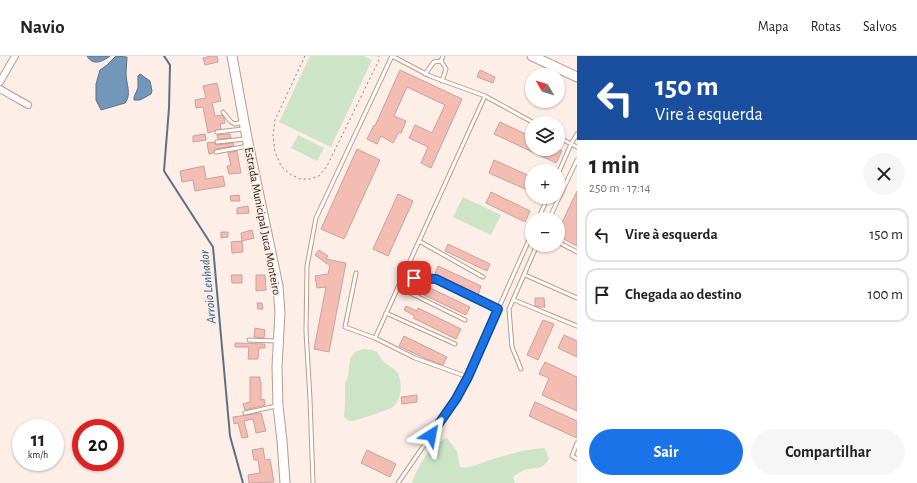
<!DOCTYPE html>
<html lang="pt">
<head>
<meta charset="utf-8">
<style>
	:root { --surface:#fff; --page:#f6f6f6; --text:#222; --muted:#767676; --line:#e0e0e0; --accent:#1a73e8 }
	body { margin:0; font-family:"Alegreya Sans",sans-serif; background:var(--page); color:var(--text); height:100vh; display:flex; flex-direction:column; font-size:15px; white-space:nowrap }
	* { box-sizing:border-box; margin:0 }
	p { font-size:13px; color:var(--muted) }
	.icon { flex:none; width:22px; height:22px; fill:none; stroke:currentColor; stroke-width:2; stroke-linecap:round; stroke-linejoin:round }
	.map { position:relative; flex:1; overflow:hidden }
	.drawer { display:flex; flex-direction:column; background:var(--surface); width:340px }
	.drawer>* { flex:none }
	.banner { background:#1a4fa0; color:#fff; overflow:hidden }
	.needle { width:26px; rotate:308deg }
	.tools { position:absolute; left:525px; top:12px; display:grid; gap:8px }
	.tools a { display:grid; place-items:center; width:40px; height:40px; border-radius:50%; background:var(--surface); box-shadow:0 1px 3px #0004; font-size:20px }
	.speed { position:absolute; left:12px; top:363px; display:flex; gap:8px; font-size:20px; font-weight:700; text-align:center }
	.speed>* { display:grid; place-content:center; width:52px; height:52px; border-radius:50%; background:var(--surface); box-shadow:0 1px 3px #0004; line-height:1 }
	.speed small { font-size:10px; font-weight:400 }
	.speed .limit { border:6px solid #d22; background:#fff; color:#111 }
	.pin { position:absolute; display:grid; place-items:center; width:34px; height:34px; color:#fff; margin:-17px; border-radius:8px; box-shadow:0 2px 6px #0006 }
	.me { position:absolute; width:44px; margin:-22px; rotate:34deg; stroke-linejoin:round; filter:drop-shadow(0 0 3px #0008) }
	.turn { display:flex; align-items:center; gap:14px; height:84px; padding:0 12px; font-size:18px }
	.turn .icon { width:52px; height:52px; stroke-width:2.5 }
	.turn b { display:block; font-size:28px; line-height:34px }
	.round { display:grid; place-items:center; flex:none; width:42px; height:42px; border-radius:21px; background:var(--page) }
	.overview { display:flex; align-items:center; justify-content:space-between; height:68px; padding:0 12px }
	h1 { font-size:24px; font-weight:600; line-height:30px }
	.primary-button { display:flex; gap:8px; margin-top:auto; padding:8px 12px }
	.primary-button a { flex:1; height:46px; border-radius:24px; background:var(--accent); color:#fff; font-size:16px; font-weight:600; line-height:46px; text-align:center }
	.primary-button a+a { background:var(--page); color:var(--text) }
	ul { padding:0; list-style:none }
	li { display:flex; align-items:center; gap:12px; height:54px; margin:0 8px 6px; padding:0 4px; border:2px solid var(--line); border-radius:12px }
	li div { flex:1 }
	li b { display:block; font-size:15px }
	li em { font-style:normal }
	header { display:flex; align-items:center; gap:24px; box-sizing:border-box; height:56px; padding:0 20px; background:var(--surface); border-bottom:1px solid var(--line) }
	header strong { font-size:19px }
	nav { display:flex; gap:22px; margin-inline-start:auto; font-size:14px }
	main { display:flex; flex:1; min-height:0 }
	.map>svg:first-child { display:block }
</style>
</head>
<body>
<header>
<strong>Navio</strong>
<nav><a>Mapa</a><a>Rotas</a><a>Salvos</a></nav>
</header>
<main>
<div class="map">
<svg width="577" height="427" viewBox="0 0 577 427">
	<rect width="100%" height="100%" fill="#fdeee8"/>
	<g fill="#cde4c6">
		<path d="M310 0H364L372 4 331 91 279 66Z"/>
		<path d="M298 79 324 92 317 105 291 92Z"/>
		<path d="M463 141 501 159 491 179 453 161Z"/>
		<path d="M363 293C382 295 374 295 385 307 388 310 394 312 397 316 403 325 402 344 393 351 391 353 355 365 352 365 348 365 346 363 344 361L345 348V327L348 320 350 303 355 296Z"/>
		<path d="M447 382 457 395 460 411C470 413 478 408 487 405 506 399 526 393 545 392L549 403C542 415 534 411 524 414 520 416 516 419 513 421L515 427H412C418 410 430 388 447 382Z"/>
	</g>
	<g fill="#7397b8" stroke="#5c7186">
		<path d="M87 0H110C102 6 93 10 87 0Z"/>
		<path d="M116 0 127 1C127 6 126 12 126 17 126 27 132 39 125 47L101 54 96 44V28L100 14 107 9Z"/>
		<path d="M140 18 150 25 152 35 151 38 140 44H134V41L138 32V20Z"/>
	</g>
	<g fill="none" stroke-linecap="round" stroke-linejoin="round">
		<path stroke="#5c7186" stroke-width="2" d="M164 0 170 9 169 52 164 115 213 191 230 380 243 427"/>
	</g>
	<g fill="#f3bdb4" stroke="#c7a29c">
		<path d="M211 0H217L218 6 205 9 203 2Z"/>
		<path d="M400 14 462 43 431 112 421 107 428 91 409 82 415 69 432 77 445 49 407 31 394 60 406 65 401 77 399 76 393 87 381 80 377 88 367 83 374 69 375 70Z"/>
		<path d="M480 14 495 21 493 27 477 21Z"/>
		<path d="M217 27 221 45 212 47 215 60 222 59 224 62 225 67 220 68 221 73 208 77 203 51 196 52 195 44 206 42 203 30Z"/>
		<path d="M500 66 532 81V93H557L562 95 556 107 494 78Z"/>
		<path d="M205 78 206 84 193 86V80Z"/>
		<path d="M230 78 231 82 218 83 217 79Z"/>
		<path d="M214 86 216 89 233 87 234 90 215 93 213 97 209 98 207 87Z"/>
		<path d="M357 93 380 104 344 183 321 173Z"/>
		<path d="M237 95 241 117 229 118 227 110 231 109 228 97Z"/>
		<path d="M494 104 532 121V136L489 117Z"/>
		<path d="M204 110 206 123 223 120 225 130 195 135 193 124 182 126 180 115Z"/>
		<path d="M577 135V190L558 180V175Z"/>
		<path d="M491 136 530 155 525 166 486 147Z"/>
		<path d="M398 138 413 145 388 200 373 193Z"/>
		<path d="M239 139 240 145H231L230 140Z"/>
		<path d="M248 150 249 157 237 158V152Z"/>
		<path d="M252 174 254 182 242 185 241 177Z"/>
		<path d="M221 176H228V181L221 182Z"/>
		<path d="M242 185 243 196 232 197 231 186Z"/>
		<path d="M448 188 490 208 487 215 445 195Z"/>
		<path d="M319 194 328 200 326 203 346 207 329 296 314 293 326 231 317 232 315 220 328 218 330 210 315 199Z"/>
		<path d="M438 210 481 230 478 239 435 218Z"/>
		<path d="M231 219H242V227H232Z"/>
		<path d="M256 219H265L266 234 256 235Z"/>
		<path d="M428 231 470 251 466 259 424 239Z"/>
		<path d="M535 242H544L545 251H540L535 250Z"/>
		<path d="M257 247H262L263 253H258Z"/>
		<path d="M406 250 417 255 418 252 461 273 456 283 413 262 415 260 404 254Z"/>
		<path d="M543 264 554 268 538 304 527 299Z"/>
		<path d="M255 272 265 274 264 282 254 281Z"/>
		<path d="M564 279 577 285V301L558 292Z"/>
		<path d="M404 280 447 301 443 309 424 302 399 290Z"/>
		<path d="M235 287 265 288V292H259L258 303H248L249 291H235Z"/>
		<path d="M545 306 577 321V355L542 339 549 322 539 318Z"/>
		<path d="M250 321H260V326H261V344L264 343 265 349 245 354 243 348 250 346Z"/>
		<path d="M417 339V346L402 348 401 341Z"/>
		<path d="M535 346 577 365V382L529 360Z"/>
		<path d="M261 357 266 375 256 377 253 363 244 365 248 381 242 382 238 367 234 368 233 361Z"/>
		<path d="M263 392 265 404 270 403 274 426 249 427 248 419 260 417 258 404H254L252 394Z"/>
		<path d="M367 394 396 408 390 421 361 407Z"/>
	</g>
	<g fill="none" stroke-linecap="round" stroke-linejoin="round">
		<defs>
			<g id="lane">
				<path d="M441 5 446 13 442 25"/>
				<path d="M425 18 434 6 441 5 443 0"/>
				<path d="M485 40 534 67"/>
				<path d="M223 56 231 66 235 68 243 66"/>
				<path d="M217 76 243 73"/>
				<path d="M577 78 571 88 577 91"/>
				<path d="M558 81 571 88 558 118"/>
				<path d="M217 86 245 83"/>
				<path d="M216 96 248 90"/>
				<path d="M538 163 548 141"/>
				<path d="M549 163 577 104"/>
				<path d="M419 185 483 221"/>
				<path d="M558 186 577 196"/>
				<path d="M356 217 345 271 375 282"/>
				<path d="M525 219 577 242"/>
				<path d="M402 221 436 223 498 253"/>
				<path d="M398 231 465 264"/>
				<path d="M514 244 577 270"/>
				<path d="M386 257 455 288"/>
				<path d="M249 284 277 285"/>
				<path d="M521 313 512 291 509 253 537 189"/>
				<path d="M245 357 276 350"/>
				<path d="M577 387 572 400 577 403"/>
				<path d="M313 427 310 343 306 275 307 210 316 162 392 0 430 20 485 40 375 282 415 302 468 321"/>
				<path d="M398 427 456 343 468 321 532 177"/>
			</g>
			<g id="street">
				<path d="M0 26 15 0"/>
				<path d="M0 33 28 49"/>
			</g>
			<g id="secondary">
				<path d="M232 0 247 82 278 230 280 257 277 310 278 350 282 385 285 427"/>
				<path d="M532 0 577 21"/>
			</g>
		</defs>
		<use href="#lane" stroke="#bc9b8b" stroke-width="5"/>
		<use href="#street" stroke="#bc9b8b" stroke-width="8"/>
		<use href="#secondary" stroke="#bc9b8b" stroke-width="11"/>
		<path stroke="#8b7d77" stroke-width="1" stroke-dasharray="2 3" stroke-linecap="butt" d="M305 0 275 64 273 80 275 96 281 110 290 118 300 123H310L319 120 327 110 379 4V0"/>
		<use href="#lane" stroke="#fff" stroke-width="3"/>
		<use href="#street" stroke="#fff" stroke-width="6"/>
		<use href="#secondary" stroke="#fff" stroke-width="9"/>
	</g>
	<g fill="none" stroke-linecap="round" stroke-linejoin="round">
		<defs>
			<path id="route" d="M414 222 436 223 498 253 468 321 456 343 431 379"/>
		</defs>
		<use href="#route" stroke="#114b97" stroke-width="10"/>
		<use href="#route" stroke="#1a73e8" stroke-width="7"/>
	</g>
	<g text-anchor="middle" stroke-width="3" stroke-linejoin="round" paint-order="stroke">
		<g font-size="12" fill="#251913" stroke="#fdeee8">
			<text transform="translate(263 165) rotate(79)" y="4">Estrada Municipal Juca Monteiro</text>
		</g>
		<g font-size="13" font-style="italic" fill="#205986" stroke="#fdeee8">
			<text transform="translate(207 231) rotate(-96)" y="5">Arroio Lenhador</text>
		</g>
	</g>
</svg>
<div class="tools">
<a><svg class="needle" viewBox="-14 -14 28 28"><path d="M0-13l5 13h-10z" fill="#e53935"/><path d="M0 13l5-13h-10z" fill="#767676"/></svg></a>
<a><svg class="icon" aria-label="layers" viewBox="0 0 24 24"><path d="M12 4l9 5-9 5-9-5zM3 14l9 5 9-5"/></svg></a>
<a>+</a>
<a>−</a>
</div>
<div class="speed"><div>11<small>km/h</small></div><div class="limit">20</div></div>
<div class="pin" style="left:414px;top:222px;background:#d93025"><svg class="icon" aria-label="arrive" viewBox="0 0 24 24"><path d="M6 21V4h12l-3 4 3 4H6"/></svg></div>
<svg class="me" style="left:431px;top:379px" viewBox="-20 -20 40 40"><path d="M0-17L14 15 0 8-14 15z" fill="#1a73e8" stroke="#fff" stroke-width="4"/></svg>
</div>
<section class="drawer">
<div class="banner">
<div class="turn"><svg class="icon" aria-label="left" viewBox="0 0 24 24"><path d="M17 20v-9H6M10 6l-5 5 5 5"/></svg><div><b>150 m</b>Vire à esquerda</div></div>
</div>
<div class="overview"><div><h1>1 min</h1><p>250 m · 17:14</p></div><a class="round"><svg class="icon" aria-label="close" viewBox="0 0 24 24"><path d="M6 6l12 12M18 6L6 18"/></svg></a></div>
<ul>
<li><svg class="icon" aria-label="left" viewBox="0 0 24 24"><path d="M17 20v-9H6M10 6l-5 5 5 5"/></svg><div><b>Vire à esquerda</b></div><em>150 m</em></li>
<li><svg class="icon" aria-label="arrive" viewBox="0 0 24 24"><path d="M6 21V4h12l-3 4 3 4H6"/></svg><div><b>Chegada ao destino</b></div><em>100 m</em></li>
</ul>
<div class="primary-button"><a>Sair</a><a>Compartilhar</a></div>
</section>
</main>
</body>
</html>
